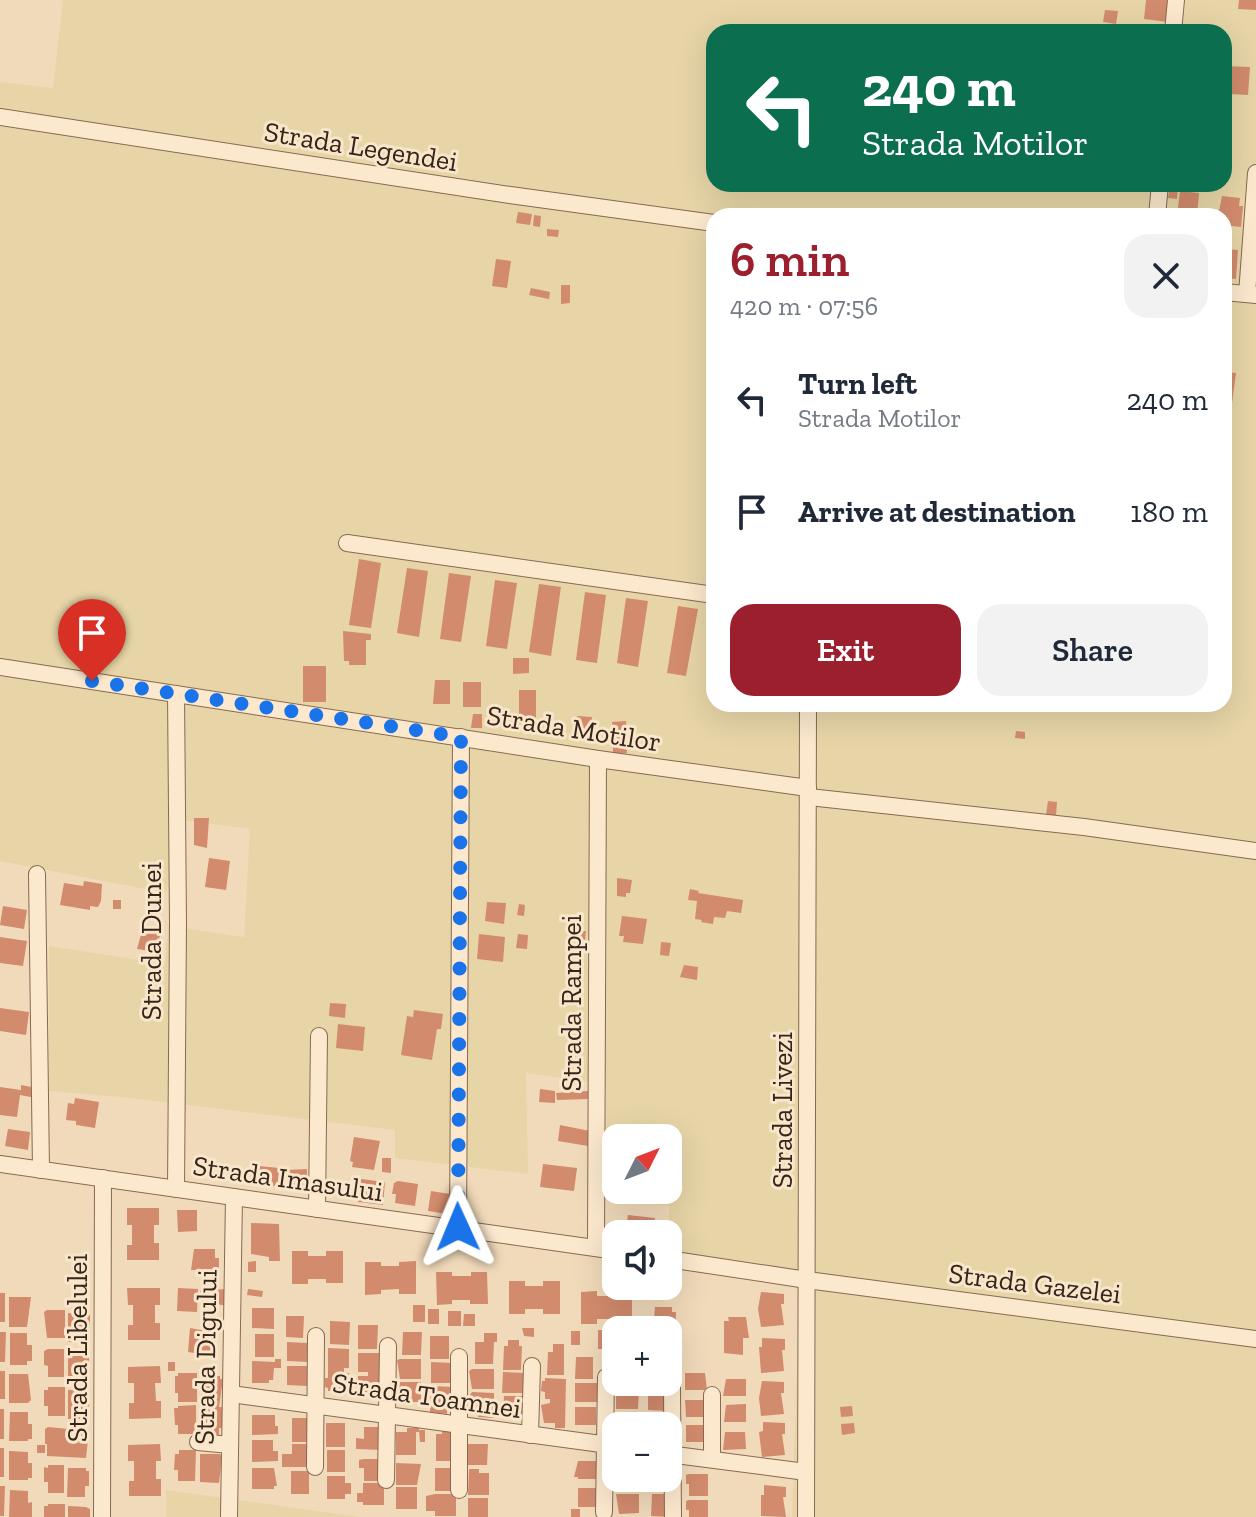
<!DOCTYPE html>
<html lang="en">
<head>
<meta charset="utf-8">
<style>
	:root { --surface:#fff; --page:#f2f2f3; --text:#1f2937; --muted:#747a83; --accent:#9c1f2e }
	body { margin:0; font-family:"Zilla Slab",serif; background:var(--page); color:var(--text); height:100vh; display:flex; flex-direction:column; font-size:30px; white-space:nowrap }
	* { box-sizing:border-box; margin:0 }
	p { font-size:26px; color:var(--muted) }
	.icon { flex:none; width:44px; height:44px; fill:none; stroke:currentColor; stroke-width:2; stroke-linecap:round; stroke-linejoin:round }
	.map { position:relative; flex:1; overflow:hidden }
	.details { position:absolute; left:706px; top:208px; width:526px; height:504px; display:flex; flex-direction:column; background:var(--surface); border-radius:24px; box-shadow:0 8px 32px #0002 }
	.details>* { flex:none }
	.guide { position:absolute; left:706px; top:24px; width:526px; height:168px; border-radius:24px; box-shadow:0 8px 32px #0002; background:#0b6e4f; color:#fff; overflow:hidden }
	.needle { width:52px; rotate:48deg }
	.controls { position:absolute; left:602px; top:1124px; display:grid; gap:16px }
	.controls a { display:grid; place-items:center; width:80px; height:80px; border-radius:16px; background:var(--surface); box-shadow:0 8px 32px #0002; font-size:40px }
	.pin { position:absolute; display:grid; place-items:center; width:68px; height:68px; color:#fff; margin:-82px -34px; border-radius:50% 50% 50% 0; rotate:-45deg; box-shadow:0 0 8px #0007 }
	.pin .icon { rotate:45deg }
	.me { position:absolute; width:88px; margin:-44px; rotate:359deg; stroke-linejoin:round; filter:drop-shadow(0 0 6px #0008) }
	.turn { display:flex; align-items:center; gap:28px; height:168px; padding:0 24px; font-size:36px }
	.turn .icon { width:104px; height:104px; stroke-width:2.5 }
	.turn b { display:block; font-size:56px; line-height:68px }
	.round { display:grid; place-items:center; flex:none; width:84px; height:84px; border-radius:24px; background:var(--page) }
	.head { display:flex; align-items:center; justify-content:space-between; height:136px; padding:0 24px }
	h1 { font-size:48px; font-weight:600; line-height:60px; color:var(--accent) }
	.primary-button { display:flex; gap:16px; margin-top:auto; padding:16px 24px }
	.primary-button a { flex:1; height:92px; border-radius:24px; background:var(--accent); color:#fff; font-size:32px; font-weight:600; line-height:92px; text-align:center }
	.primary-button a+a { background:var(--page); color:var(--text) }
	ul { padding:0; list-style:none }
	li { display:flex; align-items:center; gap:24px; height:112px; padding:0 24px }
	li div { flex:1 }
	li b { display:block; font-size:30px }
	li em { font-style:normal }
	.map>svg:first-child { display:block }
</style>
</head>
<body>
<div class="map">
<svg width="1256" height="1517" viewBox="0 0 1256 1517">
	<rect width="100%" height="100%" fill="#f1daba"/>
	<g fill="#e7d5a7" fill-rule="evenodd">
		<path d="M63 0H1256V1517H792L800 1273 669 1251V1206L607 1199 606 1084 526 1073 528 1174 395 1158V1130L122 1097 49 1091V946L165 964 168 926 244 937 250 829 181 820 166 893 0 861V82L53 88ZM714 32H1224V184H714ZM714 216H1224V704H714ZM616 1138H668V1190H616Z"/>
		<path d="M166 1490 359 1517H166Z"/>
	</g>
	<g fill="#d28b6d">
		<path d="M1146 0H1170L1168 22 1144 19Z"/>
		<path d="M1239 0H1256V10L1238 9Z"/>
		<path d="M1105 10 1118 11 1116 24 1103 22Z"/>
		<path d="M1225 66 1250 67 1248 95 1229 94 1230 83 1224 82Z"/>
		<path d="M832 184H843V191L832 190Z"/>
		<path d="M1170 185 1178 186 1177 199 1168 198Z"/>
		<path d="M1180 191 1199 193 1197 216H1177Z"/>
		<path d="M1222 196 1240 198 1239 206H1243L1241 227 1224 225V216H1218Z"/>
		<path d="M518 212 532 214 530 225 516 223Z"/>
		<path d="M534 215 541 216 540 227 533 226Z"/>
		<path d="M547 229 559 230 558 237 547 236Z"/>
		<path d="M1224 249 1238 250 1236 279 1224 278Z"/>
		<path d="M496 259 511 261 507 288 492 286Z"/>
		<path d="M561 285H570V303L561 304Z"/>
		<path d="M531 288 550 292 549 299 529 295Z"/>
		<path d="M1224 372 1236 373 1230 418 1224 417Z"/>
		<path d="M359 559 381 563 371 628 349 625Z"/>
		<path d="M407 568 428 571 419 637 397 633Z"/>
		<path d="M449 573 471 576 461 642 440 639Z"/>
		<path d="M495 580 517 583 507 649 486 646Z"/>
		<path d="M539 584 561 587 551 656 529 652Z"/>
		<path d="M585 592 606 595 597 663 576 660Z"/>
		<path d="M626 598 648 601 638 667 617 663Z"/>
		<path d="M678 606 698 609 686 676 667 673Z"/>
		<path d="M343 631 371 634V640H366V665H349V661H344Z"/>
		<path d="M513 658H529V673L513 674Z"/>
		<rect x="303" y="666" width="23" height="36"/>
		<path d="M435 680H450V704H433Z"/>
		<rect x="463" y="682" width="18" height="25"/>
		<rect x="519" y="690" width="17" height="34"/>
		<path d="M473 714H482V728H471Z"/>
		<path d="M577 716 592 717V740H576Z"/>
		<path d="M626 721 627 753 613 754 612 722Z"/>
		<path d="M1016 731 1025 732V739L1015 738Z"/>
		<path d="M1048 801 1057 802 1056 816 1046 815Z"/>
		<path d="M194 818H209L207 848 194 845Z"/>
		<path d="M209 858 230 861 226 890 205 887Z"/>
		<path d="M617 878 632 880 630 893H626V897L617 896Z"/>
		<path d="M84 881 102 884 101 901 98 907 90 906V910L60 905 64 883 83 886Z"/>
		<path d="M690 889 699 891 698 893 743 900 741 913 727 911 725 918 714 917 713 924 701 922 702 920 695 919 697 901 688 900Z"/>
		<rect x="113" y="900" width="8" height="9"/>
		<path d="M487 902 506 903 504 924 485 921Z"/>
		<path d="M519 904 525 905 524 916 517 915Z"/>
		<path d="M3 906 27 910 24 929 0 925Z"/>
		<path d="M622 916 647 919 643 944 623 942 624 936H619Z"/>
		<path d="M574 926 583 928 582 931H586L585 940 572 938Z"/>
		<path d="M142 931 160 933 158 952 137 949Z"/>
		<path d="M479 934 505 937 503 962 477 959Z"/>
		<path d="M518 934 528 935 527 949 516 948Z"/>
		<path d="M0 937 27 941 23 966 0 963Z"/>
		<path d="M661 942 671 943 669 956 660 955Z"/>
		<path d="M684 965 698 967 697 980 680 977Z"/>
		<path d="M330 1003 346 1004 345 1018 329 1016Z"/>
		<path d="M0 1008 29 1012 26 1035 0 1031Z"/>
		<path d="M414 1010 443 1014 441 1029H437L432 1060 401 1055 407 1016 413 1017Z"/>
		<path d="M338 1024 365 1027 363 1051 336 1048Z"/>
		<path d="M21 1085 37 1088 36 1098 20 1095 17 1117 0 1115V1087L21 1090Z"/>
		<path d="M540 1089 555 1091V1103L539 1102Z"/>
		<path d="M588 1091 589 1099 557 1100 556 1093Z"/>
		<path d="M75 1098 99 1102 95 1128 76 1125V1121L66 1120 68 1103 74 1104Z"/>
		<path d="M560 1125 590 1131 588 1146 558 1141Z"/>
		<path d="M8 1129 30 1132 28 1150 5 1146Z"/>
		<path d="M354 1137 380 1141 374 1170 352 1167 353 1162 350 1161Z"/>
		<path d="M382 1158H391V1173L382 1172Z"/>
		<path d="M543 1164 577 1168 574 1191 540 1187Z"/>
		<path d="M259 1166 279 1168 278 1186 257 1184Z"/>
		<path d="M307 1169V1189L288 1190 287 1170Z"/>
		<path d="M361 1179 385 1182 383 1205 358 1202Z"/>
		<path d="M398 1181 418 1184 415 1206 395 1203 396 1194H392L394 1183Z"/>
		<path d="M621 1190H649L648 1198 620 1194Z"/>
		<path d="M431 1191 450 1194 447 1214 428 1211Z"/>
		<path d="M127 1208H159V1225H154V1243H159V1260H127V1245H132V1225H127Z"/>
		<path d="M177 1210H197V1231L178 1232Z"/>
		<path d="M628 1215 655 1218 653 1234H625Z"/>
		<path d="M251 1223 279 1224 280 1261H269V1257L251 1254Z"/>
		<path d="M194 1249H215V1258H219V1276H196V1270H191Z"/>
		<path d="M292 1251H308V1256H326V1251H343V1283H326V1279H308V1284H292Z"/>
		<path d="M256 1261V1272H248V1262Z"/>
		<path d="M416 1261V1294H399V1289L381 1290V1294L365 1295V1262H381V1266H399V1262Z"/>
		<path d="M436 1272H452V1276H471V1272H487L488 1304H470V1300H452V1304L437 1305Z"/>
		<path d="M509 1281H525V1286H543V1281H560V1314H543V1309H525V1314H509Z"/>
		<path d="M127 1288H160V1305H155V1323H160V1340H128V1325H133V1305H128Z"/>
		<path d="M178 1288 198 1289 197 1312 177 1311Z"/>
		<path d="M225 1289 226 1306 200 1300V1291Z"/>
		<path d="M248 1289 263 1291 262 1297 247 1295Z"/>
		<path d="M597 1291V1296H615V1292L632 1291V1324H615V1319H597V1324H581V1292Z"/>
		<path d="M761 1292 784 1294V1304H781L784 1325 761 1327 758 1309Z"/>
		<rect x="0" y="1293" width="5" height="29"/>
		<path d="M9 1297H31L27 1327H9Z"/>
		<rect x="413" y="1305" width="12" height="17"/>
		<path d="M655 1307H672V1312H676L675 1345H668V1330H653Z"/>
		<path d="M252 1308H274V1329L252 1328Z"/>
		<rect x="428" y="1309" width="11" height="15"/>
		<path d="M47 1310H65V1338H47L44 1312Z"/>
		<rect x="448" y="1311" width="13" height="15"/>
		<path d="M68 1313 90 1315V1331H86V1342H68Z"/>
		<path d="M464 1314H475V1326H463Z"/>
		<path d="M286 1316H304L303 1338 286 1337Z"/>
		<path d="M728 1317H746L749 1338H743V1355L724 1353V1321H729Z"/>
		<path d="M330 1321 350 1322 349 1345 330 1344Z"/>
		<path d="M358 1325H378L377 1349H358Z"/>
		<path d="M190 1328 217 1333 213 1356 188 1352Z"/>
		<path d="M522 1328H534V1337L524 1336Z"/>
		<rect x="598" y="1330" width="9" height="19"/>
		<rect x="571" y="1331" width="9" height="14"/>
		<path d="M0 1332H6L5 1362H0Z"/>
		<path d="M403 1332H422L421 1355H402Z"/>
		<path d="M10 1333H27V1345H32V1361H27V1365H10Z"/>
		<path d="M484 1333H497V1342H494L493 1364H475V1342H484Z"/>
		<rect x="255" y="1334" width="19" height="23"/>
		<rect x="430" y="1336" width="19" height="23"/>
		<path d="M762 1338 785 1339V1350H782L784 1371 761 1373 759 1347H762Z"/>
		<path d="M508 1340H519V1346H522L521 1370H503L504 1346H508Z"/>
		<path d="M287 1342 308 1343V1362L287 1361Z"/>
		<path d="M553 1344H564V1375H547L548 1352H553Z"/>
		<path d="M328 1348 349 1349V1368H344V1373H349V1392L328 1391V1388L325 1387V1378H328Z"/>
		<path d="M48 1349H64V1377H48V1366L44 1365V1351Z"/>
		<path d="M68 1352 89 1354V1371H86V1380H68Z"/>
		<path d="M358 1353H380L381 1395H358V1376H368V1372H358Z"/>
		<path d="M576 1357H593V1379H575Z"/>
		<path d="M275 1359H281V1368H274L273 1380H269V1383H252V1361L275 1362Z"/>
		<path d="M400 1359H421V1379H400L397 1360Z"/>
		<rect x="168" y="1362" width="7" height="9"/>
		<path d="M431 1362 453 1363V1383H431Z"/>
		<path d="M160 1366 161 1383H155L156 1401H161V1418L129 1419V1403H134V1383H128V1367Z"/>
		<path d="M287 1366H308V1386L287 1385Z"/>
		<path d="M472 1369H494V1389H472L469 1371Z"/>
		<rect x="0" y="1371" width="5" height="28"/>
		<path d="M503 1372 525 1373V1393H502Z"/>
		<path d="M178 1373H197V1402H178V1393H175V1376H178Z"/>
		<path d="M685 1373H705L707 1390H685Z"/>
		<path d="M9 1374H28L31 1400 28 1403H9Z"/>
		<path d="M202 1375 220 1376V1379H223L219 1407H223V1428H219V1438H200Z"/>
		<path d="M545 1378 566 1379 565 1428H555V1423H544L541 1405 550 1403V1399H545V1392L541 1391 542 1381H545Z"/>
		<path d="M726 1379H746V1396H723Z"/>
		<path d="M762 1381 784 1382V1393H781L784 1414 761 1416 759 1398Z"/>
		<path d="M400 1382H421V1402H399L397 1384Z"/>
		<rect x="619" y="1382" width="19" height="4"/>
		<path d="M648 1382H669L665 1388 648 1387Z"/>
		<path d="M575 1383H598L597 1402H575Z"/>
		<path d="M431 1386 453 1387 452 1406H447V1414L430 1412Z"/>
		<path d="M48 1387H65V1416H48V1406H44V1390H48Z"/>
		<path d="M616 1389 639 1390 638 1409H616Z"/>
		<path d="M68 1390H86L89 1393V1409H85V1419H68Z"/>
		<path d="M472 1392 494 1393V1418L478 1417 479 1412H472L470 1395Z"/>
		<path d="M648 1392H665L669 1411 648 1410Z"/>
		<path d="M504 1396H526V1416H503Z"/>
		<path d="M685 1400H705L708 1417H686Z"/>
		<path d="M746 1404V1422H724L726 1405Z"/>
		<path d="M196 1405V1434H178V1425H175L174 1408H178V1406Z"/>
		<path d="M852 1406 853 1416 841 1417 840 1407Z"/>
		<rect x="575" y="1407" width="21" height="18"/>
		<rect x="0" y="1409" width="4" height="30"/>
		<path d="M10 1412H28V1424H32V1439H28V1441H9Z"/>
		<rect x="616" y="1414" width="22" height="12"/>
		<path d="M252 1415H275V1426H278V1434L252 1435Z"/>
		<path d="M643 1416 668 1417V1426H643Z"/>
		<rect x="292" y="1418" width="19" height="24"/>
		<path d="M763 1422 785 1423V1434H782L785 1455 762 1457 759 1432 763 1431Z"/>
		<rect x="326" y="1423" width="19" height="24"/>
		<path d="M854 1423 855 1433 842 1435 841 1424Z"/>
		<path d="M686 1425H706L708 1442H686Z"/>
		<path d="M48 1427 89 1431 86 1458 47 1456V1444H45V1429Z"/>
		<path d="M364 1427H384V1450L356 1449V1438L364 1439Z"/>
		<path d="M407 1428H419V1432H416V1455H396V1432H407Z"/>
		<path d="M419 1430H425V1442H420Z"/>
		<path d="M442 1431H456V1461H436V1434H442Z"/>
		<path d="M725 1432H745L746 1449 723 1450Z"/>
		<path d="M252 1440H273V1451H278V1461L252 1462Z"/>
		<path d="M160 1444 161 1461H156V1479H161V1496H129V1481H134V1461H128V1445Z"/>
		<path d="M292 1444H311V1467H282V1454H292Z"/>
		<path d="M468 1444H488L487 1465H468Z"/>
		<rect x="37" y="1445" width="8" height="8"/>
		<rect x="0" y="1448" width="4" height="29"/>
		<path d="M179 1450H196L195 1481H178V1470H174L175 1454H179Z"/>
		<rect x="327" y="1450" width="18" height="22"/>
		<path d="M9 1451 28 1452V1463H32V1478H28V1480H9Z"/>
		<path d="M200 1454H220L222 1457 219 1483 200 1482Z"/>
		<path d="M364 1459H385V1481H364V1468H359V1460Z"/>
		<path d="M578 1461H599V1479H578V1477H574Z"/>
		<path d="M396 1463 421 1464 417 1485H396Z"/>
		<path d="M48 1465H64V1493H48V1482H44V1467L48 1468Z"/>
		<path d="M68 1468H86V1471H89V1486H85V1497H67Z"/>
		<path d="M252 1468H274L277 1486H274V1489H252Z"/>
		<path d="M435 1468H456L455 1491H435Z"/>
		<path d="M469 1469H479V1473H489V1495H468Z"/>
		<rect x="291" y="1471" width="18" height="23"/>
		<path d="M689 1474H708V1496H689V1484H686V1475Z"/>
		<path d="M327 1476H345V1483H351V1494H345V1499H327Z"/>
		<path d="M619 1478H642V1481H651V1478H670V1491H643V1486L616 1487Z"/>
		<path d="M363 1483H384V1505H363V1502H357V1493H363Z"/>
		<path d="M764 1485 786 1487V1497H783L786 1517 761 1516V1495H764Z"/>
		<path d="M0 1486H5L4 1516H0Z"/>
		<rect x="396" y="1487" width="21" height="22"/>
		<rect x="578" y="1488" width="21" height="19"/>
		<path d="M10 1490 28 1491V1503L32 1502V1517H9Z"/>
		<path d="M435 1494H456V1516H435V1511H426V1496Z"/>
		<path d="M616 1494H639V1513L619 1514Z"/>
		<path d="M652 1494H670V1517L651 1516Z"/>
		<rect x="468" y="1498" width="20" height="19"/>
		<path d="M689 1500H708V1517H689V1510H686V1501Z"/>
		<path d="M48 1504H65V1517H44V1506H48Z"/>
		<path d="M68 1506 86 1507 90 1509V1517H68Z"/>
		<rect x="571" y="1509" width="9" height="8"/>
	</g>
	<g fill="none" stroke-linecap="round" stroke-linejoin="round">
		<defs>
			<g id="minor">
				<path d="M1173 32 1176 0"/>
				<path d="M0 117 510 195 714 223"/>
				<path d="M1157 216 1160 184"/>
				<path d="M1224 292 1256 295"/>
				<path d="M1247 294 1256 173"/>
				<path d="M347 543 714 595"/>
				<path d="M0 667 598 759 808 788"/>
				<path d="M809 797 1084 827 1256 851"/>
				<path d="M37 874 41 1170"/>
				<path d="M0 1164 616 1251"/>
				<path d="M176 1189 178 923 176 694"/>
				<path d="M317 1209 319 1036"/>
				<path d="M458 1227 461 737"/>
				<path d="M596 1248 598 759"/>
				<path d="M668 1259 807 1280 1256 1339"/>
				<path d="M459 1357V1490"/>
				<path d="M672 1387 673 1517"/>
				<path d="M231 1394 616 1446"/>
				<path d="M530 1435 532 1366"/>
				<path d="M198 1442 230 1445"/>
				<path d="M668 1454 806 1472"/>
				<path d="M712 1459V1395"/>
				<path d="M315 1467 316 1336"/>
				<path d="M386 1480 388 1346"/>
				<path d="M604 1512 606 1377"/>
				<path d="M102 1517 103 1178"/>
				<path d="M229 1517 234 1197"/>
				<path d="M806 1517 808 704"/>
			</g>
		</defs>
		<use href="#minor" stroke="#886953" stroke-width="18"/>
		<use href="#minor" stroke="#fbe8cd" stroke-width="16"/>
	</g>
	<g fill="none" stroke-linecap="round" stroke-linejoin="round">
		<path stroke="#1a73e8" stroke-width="14" stroke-dasharray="0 25.2" d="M92 681 461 737 458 1227"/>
	</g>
	<g text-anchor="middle" stroke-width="6" stroke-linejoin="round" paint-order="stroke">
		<g font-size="28" fill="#36241a" stroke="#f8e5ca">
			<text transform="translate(361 146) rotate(9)" y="10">Strada Legendei</text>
			<text transform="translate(574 728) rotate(9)" y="10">Strada Motilor</text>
			<text transform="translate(151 941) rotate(-90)" y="10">Strada Dunei</text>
			<text transform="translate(571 1003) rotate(-90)" y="10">Strada Rampei</text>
			<text transform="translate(782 1110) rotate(-90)" y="10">Strada Livezi</text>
			<text transform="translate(288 1178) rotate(8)" y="10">Strada Imasului</text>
			<text transform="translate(1035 1283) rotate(7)" y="10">Strada Gazelei</text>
			<text transform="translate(77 1348) rotate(-90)" y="10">Strada Libelulei</text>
			<text transform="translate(205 1357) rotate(-89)" y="10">Strada Digului</text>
			<text transform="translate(427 1395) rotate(8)" y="10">Strada Toamnei</text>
		</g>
	</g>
</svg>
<div class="controls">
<a><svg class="needle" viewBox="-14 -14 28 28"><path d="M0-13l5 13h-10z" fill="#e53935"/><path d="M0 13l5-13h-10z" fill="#747a83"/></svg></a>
<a><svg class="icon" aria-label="sound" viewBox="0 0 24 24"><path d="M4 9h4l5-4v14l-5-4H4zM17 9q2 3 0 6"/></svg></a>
<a>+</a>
<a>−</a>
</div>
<div class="pin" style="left:92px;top:681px;background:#d93025"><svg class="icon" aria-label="arrive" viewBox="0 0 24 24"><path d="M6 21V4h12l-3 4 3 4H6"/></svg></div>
<svg class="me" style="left:458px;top:1227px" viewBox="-20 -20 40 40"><path d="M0-17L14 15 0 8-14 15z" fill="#1a73e8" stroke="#fff" stroke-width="4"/></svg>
<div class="guide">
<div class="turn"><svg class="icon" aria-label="left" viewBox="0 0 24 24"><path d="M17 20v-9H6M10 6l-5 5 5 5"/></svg><div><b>240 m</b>Strada Motilor</div></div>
</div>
<section class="details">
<div class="head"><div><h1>6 min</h1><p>420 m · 07:56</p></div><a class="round"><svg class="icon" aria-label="close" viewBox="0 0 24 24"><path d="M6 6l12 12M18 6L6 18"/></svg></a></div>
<ul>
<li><svg class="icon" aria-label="left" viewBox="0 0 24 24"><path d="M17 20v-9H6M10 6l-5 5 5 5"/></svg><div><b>Turn left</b><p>Strada Motilor</p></div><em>240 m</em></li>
<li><svg class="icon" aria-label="arrive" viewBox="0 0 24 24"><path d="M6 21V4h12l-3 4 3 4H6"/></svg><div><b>Arrive at destination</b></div><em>180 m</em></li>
</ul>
<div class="primary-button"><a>Exit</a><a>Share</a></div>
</section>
</div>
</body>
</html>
